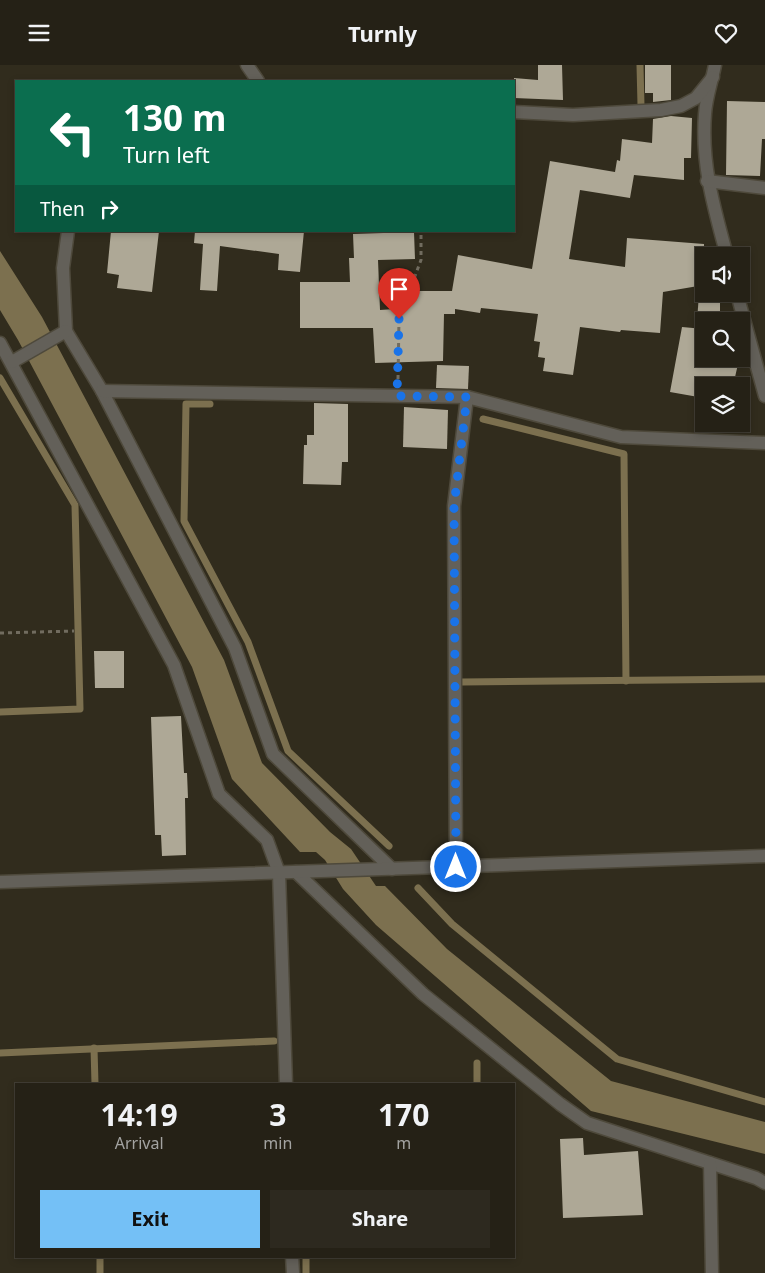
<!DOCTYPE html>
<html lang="en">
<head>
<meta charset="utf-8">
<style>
	:root { --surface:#252116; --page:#2d291f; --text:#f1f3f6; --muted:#a3a3a1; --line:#423e35; --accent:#74c0f6 }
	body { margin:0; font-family:"Noto Sans",sans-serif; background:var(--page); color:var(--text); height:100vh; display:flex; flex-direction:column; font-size:19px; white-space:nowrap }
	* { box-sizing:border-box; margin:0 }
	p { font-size:16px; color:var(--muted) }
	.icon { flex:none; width:28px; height:28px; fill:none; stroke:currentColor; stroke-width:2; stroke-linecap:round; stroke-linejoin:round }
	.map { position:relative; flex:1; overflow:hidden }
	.details { position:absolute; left:15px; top:1018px; width:500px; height:175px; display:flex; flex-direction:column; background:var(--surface); border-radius:0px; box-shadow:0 2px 8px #0003,0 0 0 1px var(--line) }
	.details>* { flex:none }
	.top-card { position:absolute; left:15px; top:15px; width:500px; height:152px; border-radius:0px; box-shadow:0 2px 8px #0003,0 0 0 1px var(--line); background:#0b6e4f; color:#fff; overflow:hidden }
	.buttons { position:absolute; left:695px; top:182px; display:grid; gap:10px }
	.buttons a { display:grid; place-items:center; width:55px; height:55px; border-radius:0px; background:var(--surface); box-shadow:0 2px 8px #0003,0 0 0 1px var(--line); font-size:25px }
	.pin { position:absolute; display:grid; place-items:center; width:42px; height:42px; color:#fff; margin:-51px -21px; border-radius:50% 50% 50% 0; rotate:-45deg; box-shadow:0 0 5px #0007 }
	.pin .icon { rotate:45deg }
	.me { position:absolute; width:55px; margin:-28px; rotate:0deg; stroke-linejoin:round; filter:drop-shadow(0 0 4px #0008) }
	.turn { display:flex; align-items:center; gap:18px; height:105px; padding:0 25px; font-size:22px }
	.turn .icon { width:65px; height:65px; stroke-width:2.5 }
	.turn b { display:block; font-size:35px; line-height:42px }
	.then { display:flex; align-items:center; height:48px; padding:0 25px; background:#0003; gap:10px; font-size:19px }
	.eta { display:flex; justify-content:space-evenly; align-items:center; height:85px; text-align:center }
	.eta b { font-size:30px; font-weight:700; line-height:35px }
	.button { display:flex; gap:10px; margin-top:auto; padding:10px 25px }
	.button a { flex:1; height:58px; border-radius:0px; background:var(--accent); color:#111; font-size:20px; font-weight:700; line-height:58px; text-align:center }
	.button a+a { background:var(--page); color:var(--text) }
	header { display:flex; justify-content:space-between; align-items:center; height:65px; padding:0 25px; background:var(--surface); font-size:22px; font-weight:700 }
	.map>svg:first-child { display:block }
</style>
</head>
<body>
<header><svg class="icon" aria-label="menu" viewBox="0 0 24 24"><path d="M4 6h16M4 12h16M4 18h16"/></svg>Turnly<svg class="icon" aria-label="heart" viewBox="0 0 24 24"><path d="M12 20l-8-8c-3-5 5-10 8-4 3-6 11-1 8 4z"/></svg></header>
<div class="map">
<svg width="765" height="1208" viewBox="0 0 765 1208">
	<rect width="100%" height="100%" fill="#312c1d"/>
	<path fill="#7c704f" d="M0 186 42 252 224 595 262 698 330 767 351 784 376 821H385L447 884 611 1016 765 1057V1089L591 1046 376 860 343 824 325 795 316 787H300L232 714 192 602 18 275 0 245Z"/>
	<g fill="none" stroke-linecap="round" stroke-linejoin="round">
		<g stroke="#7c704f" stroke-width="7">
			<path d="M640 0 641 40"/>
			<path d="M0 313 75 440 80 644 0 647"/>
			<path d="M210 339H186L184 456 248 577 288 686 389 781"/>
			<path d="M483 354 624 389 626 616"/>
			<path d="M462 617 765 614"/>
			<path d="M418 823 452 859 617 994 765 1037"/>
			<path d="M94 983 95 1019"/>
			<path d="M0 988 274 976"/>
			<path d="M477 998V1019"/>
			<path d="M100 1191V1208"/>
			<path d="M306 1191V1208"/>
		</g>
	</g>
	<g fill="#aea896">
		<path d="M538 0H562L563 35 514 33V13L538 15Z"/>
		<path d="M645 0H671V35L653 37V28H645Z"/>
		<path d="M727 36 765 37V74H762L760 111 726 110Z"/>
		<path d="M671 51 692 53 691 93H684V115L634 110 630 133 580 125 569 194 625 202 627 173 704 179V220L663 227 660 268 621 265 620 267 580 262 573 310 543 306 545 293 538 292 540 277 534 276 538 249 481 243 480 248 455 244V249H444L443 296 375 298 373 263H300V217H350L349 193H354L353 169 414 167 415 194 378 195 380 245 409 243 411 238 402 237 403 226H452L458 190 532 204 550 96 615 107 617 95 620 96 622 74 652 78 653 54Z"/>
		<path d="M111 166H159L152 227 117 223 119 210 107 208Z"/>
		<path d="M195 166H304L300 207 278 205 279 189 220 181 217 226 200 225 203 179 194 178Z"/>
		<path d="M699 229H720V256H697Z"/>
		<path d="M682 262 704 264V294L738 299 733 321H704V333L670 327Z"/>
		<path d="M437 300 469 301 468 324 436 323Z"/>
		<path d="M314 338 348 339V397H342L341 420 303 419 304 380H307V370H314Z"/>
		<path d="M404 342 448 345 447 384 403 382Z"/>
		<path d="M94 586H124V623H95Z"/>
		<path d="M181 651 184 708H187L188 733H185L186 790 162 791 161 770H155L151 652Z"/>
		<path d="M583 1073 584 1090 638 1086 643 1150 563 1153 560 1074Z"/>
	</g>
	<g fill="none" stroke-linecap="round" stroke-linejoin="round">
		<defs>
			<g id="minor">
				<path d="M247 0 258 16"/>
				<path d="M715 0C712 16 706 32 705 49 701 99 714 143 727 191"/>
				<path d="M514 47 573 50 661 45 681 41 696 33 713 12"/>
				<path d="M707 116 765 123"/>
				<path d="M68 166 63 203 66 266 102 326 235 583 273 689 392 804"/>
				<path d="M737 229 765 331"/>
				<path d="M0 278 174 600 219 729 267 775 279 808 286 1019"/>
				<path d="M12 297 66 266"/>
				<path d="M102 326 467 332 621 372 765 378"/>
				<path d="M456 802 454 441 467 332"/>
				<path d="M296 807 423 929 560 1039 587 1058 756 1113 765 1118"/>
				<path d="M0 817 765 791"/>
				<path d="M710 1098 712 1208"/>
				<path d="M292 1191 293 1208"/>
			</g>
		</defs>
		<use href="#minor" stroke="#4e493b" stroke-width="15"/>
		<g stroke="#716c5f" stroke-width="3" stroke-dasharray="4 4" stroke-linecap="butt">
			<path d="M398 314 399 254 421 195V166"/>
			<path d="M0 568 74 566"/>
		</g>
		<use href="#minor" stroke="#636059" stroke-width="12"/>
	</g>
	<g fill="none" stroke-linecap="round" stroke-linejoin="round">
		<path stroke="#1a73e8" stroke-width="9" stroke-dasharray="0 16.2" d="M399 254 397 331 467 332 454 441 456 802"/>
	</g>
</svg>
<div class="buttons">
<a><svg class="icon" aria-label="sound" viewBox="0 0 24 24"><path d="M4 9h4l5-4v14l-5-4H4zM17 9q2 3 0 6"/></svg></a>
<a><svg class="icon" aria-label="search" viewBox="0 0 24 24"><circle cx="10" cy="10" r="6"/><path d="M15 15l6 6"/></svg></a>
<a><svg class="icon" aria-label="layers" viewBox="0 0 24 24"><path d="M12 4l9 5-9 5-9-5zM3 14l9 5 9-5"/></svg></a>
</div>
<div class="pin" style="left:399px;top:254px;background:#d93025"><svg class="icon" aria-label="arrive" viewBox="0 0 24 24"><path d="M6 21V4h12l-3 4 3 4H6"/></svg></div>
<svg class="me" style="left:456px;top:802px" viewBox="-20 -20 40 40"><circle r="17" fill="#1a73e8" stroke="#fff" stroke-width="3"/><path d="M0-11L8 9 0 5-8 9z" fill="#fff"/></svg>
<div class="top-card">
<div class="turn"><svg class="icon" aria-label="left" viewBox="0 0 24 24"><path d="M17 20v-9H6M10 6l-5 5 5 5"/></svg><div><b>130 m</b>Turn left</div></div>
<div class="then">Then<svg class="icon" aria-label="right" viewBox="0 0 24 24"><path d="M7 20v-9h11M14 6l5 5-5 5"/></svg></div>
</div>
<section class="details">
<div class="eta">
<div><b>14:19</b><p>Arrival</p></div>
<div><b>3</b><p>min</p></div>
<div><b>170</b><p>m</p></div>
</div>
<div class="button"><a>Exit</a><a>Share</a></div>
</section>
</div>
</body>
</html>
